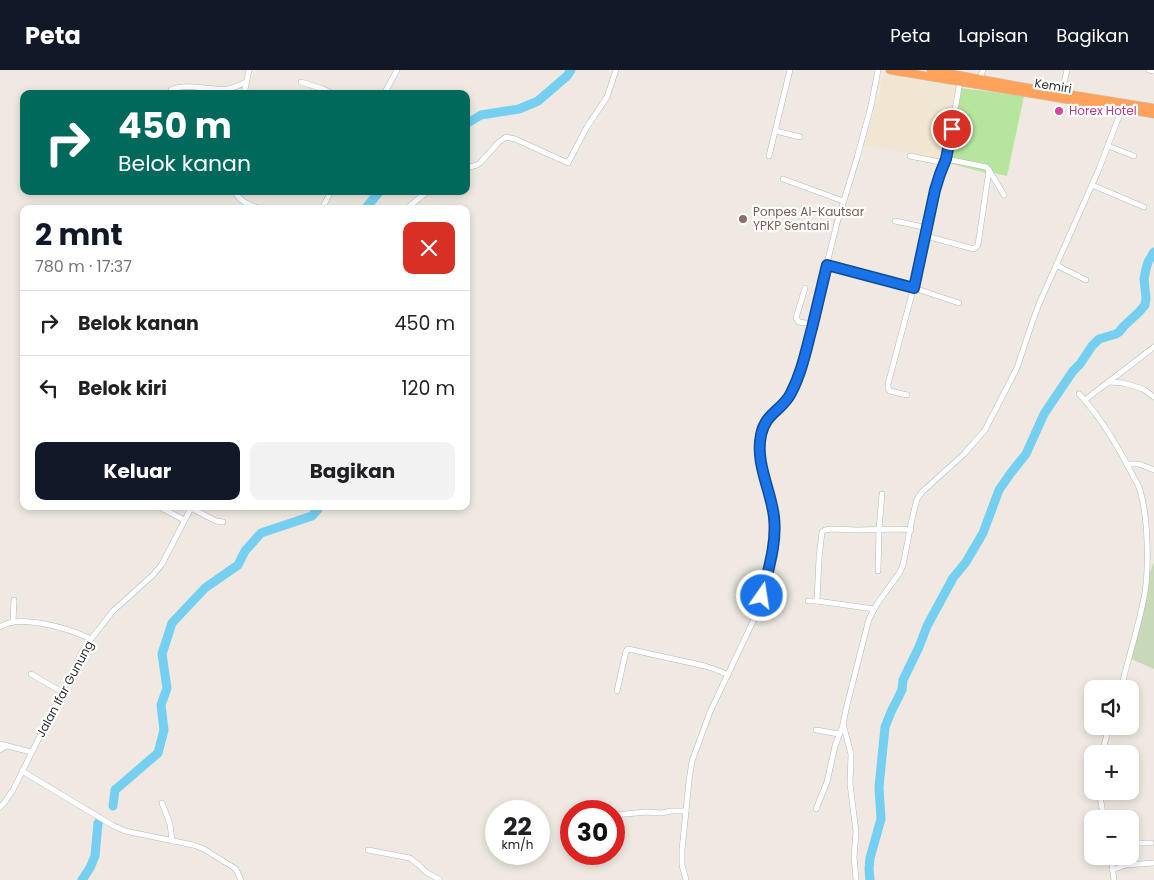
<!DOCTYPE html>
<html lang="id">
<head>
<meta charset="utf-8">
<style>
	:root { --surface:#fff; --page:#f2f2f2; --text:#202124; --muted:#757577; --line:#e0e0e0; --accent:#111827 }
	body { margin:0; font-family:Poppins,sans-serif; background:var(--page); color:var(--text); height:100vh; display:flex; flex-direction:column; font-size:19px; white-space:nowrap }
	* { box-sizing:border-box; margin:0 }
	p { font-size:16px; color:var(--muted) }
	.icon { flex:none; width:28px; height:28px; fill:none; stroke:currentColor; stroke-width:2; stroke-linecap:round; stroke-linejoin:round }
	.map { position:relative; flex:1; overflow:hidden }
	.panel { position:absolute; left:20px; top:135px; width:450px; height:305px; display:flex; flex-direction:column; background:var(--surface); border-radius:10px; box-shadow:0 2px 8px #0003 }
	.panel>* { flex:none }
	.top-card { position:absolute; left:20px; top:20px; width:450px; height:105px; border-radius:10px; box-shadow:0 2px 8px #0003; background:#00695c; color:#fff; overflow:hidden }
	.tools { position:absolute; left:1084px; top:610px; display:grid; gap:10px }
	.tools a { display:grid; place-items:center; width:55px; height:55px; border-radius:10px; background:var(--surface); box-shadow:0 2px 8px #0003; font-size:25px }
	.speed { position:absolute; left:485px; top:730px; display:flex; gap:10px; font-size:25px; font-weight:700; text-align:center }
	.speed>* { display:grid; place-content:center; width:65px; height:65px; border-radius:50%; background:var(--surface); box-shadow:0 2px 8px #0003; line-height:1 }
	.speed small { font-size:12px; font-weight:400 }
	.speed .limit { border:8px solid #d22; background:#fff; color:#111 }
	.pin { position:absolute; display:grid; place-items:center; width:42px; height:42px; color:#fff; margin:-21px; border:2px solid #fff; border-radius:50%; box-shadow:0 1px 5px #0007 }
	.me { position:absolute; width:55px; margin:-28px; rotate:13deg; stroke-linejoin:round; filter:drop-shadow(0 0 4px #0008) }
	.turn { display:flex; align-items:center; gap:18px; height:105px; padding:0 15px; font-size:22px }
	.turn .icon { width:65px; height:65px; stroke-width:2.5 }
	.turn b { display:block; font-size:35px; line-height:42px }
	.round { display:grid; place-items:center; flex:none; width:52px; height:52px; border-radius:10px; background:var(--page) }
	.summary { display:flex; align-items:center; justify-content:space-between; height:85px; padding:0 15px }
	h1 { font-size:30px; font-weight:700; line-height:38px; color:var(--accent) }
	.button { display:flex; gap:10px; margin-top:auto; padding:10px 15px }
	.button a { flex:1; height:58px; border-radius:10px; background:var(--accent); color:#fff; font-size:20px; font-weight:700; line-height:58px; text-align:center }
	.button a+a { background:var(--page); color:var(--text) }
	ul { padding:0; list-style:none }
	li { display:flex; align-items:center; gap:15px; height:65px; padding:0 15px; border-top:1px solid var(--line) }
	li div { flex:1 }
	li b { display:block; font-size:19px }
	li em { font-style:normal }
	header { display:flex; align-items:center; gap:30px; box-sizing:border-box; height:70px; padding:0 25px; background:var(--accent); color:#fff }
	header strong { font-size:24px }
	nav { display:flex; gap:28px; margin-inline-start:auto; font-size:18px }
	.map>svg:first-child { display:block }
</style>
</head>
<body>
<header>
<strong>Peta</strong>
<nav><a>Peta</a><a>Lapisan</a><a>Bagikan</a></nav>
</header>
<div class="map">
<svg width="1154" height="810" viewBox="0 0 1154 810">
	<rect width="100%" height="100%" fill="#efe9e1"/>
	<path fill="#f0e6d1" d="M884 4 956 17 943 90 865 75Z"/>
	<path fill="#b6e59e" d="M960 18 1024 26 1007 106 990 102 986 103 949 93Z"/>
	<path fill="#c8d9b8" d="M1154 492V599L1131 589 1141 548 1149 504Z"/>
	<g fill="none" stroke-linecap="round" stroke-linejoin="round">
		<g stroke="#75cff0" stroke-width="9">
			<path d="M466 54 481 45 519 39 538 31 567 6 571 0"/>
			<path d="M365 139 380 121"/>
			<path d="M113 736 115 720 158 683 164 660 161 635 167 618 162 584 172 553 205 518 238 495 245 481 261 463 312 446 318 439V436"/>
			<path d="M82 810 90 798 95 786 98 753"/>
			<path d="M870 810 869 799 870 788 881 749 879 717 885 657 891 642 902 620 903 610 919 577 927 556 953 508 966 492 983 463 999 420 1010 404 1026 384 1044 344 1050 335 1073 301 1080 294 1092 276 1099 269 1116 264 1119 262 1124 256 1139 242 1145 235 1146 228 1144 209 1146 199 1148 192 1154 182"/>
		</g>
		<defs>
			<g id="minor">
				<path d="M1149 0 1154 1"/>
				<path d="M979 11 983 0"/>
				<path d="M301 12 323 19 333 24"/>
				<path d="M170 24 171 20C185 12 211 21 227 19 234 18 240 15 246 12"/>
				<path d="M244 24 249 0"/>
				<path d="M384 24 397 0"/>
				<path d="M1061 26 1067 0"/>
				<path d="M776 61 800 67"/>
				<path d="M1108 76 1134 86"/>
				<path d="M769 86 790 0"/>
				<path d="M910 86 945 93"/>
				<path d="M946 89 986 97 989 100 1004 125"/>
				<path d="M466 98 477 95 480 93 499 72 506 67 515 69 568 93 587 57 607 27 616 0"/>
				<path d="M783 109 843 131"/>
				<path d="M1092 115 1144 137"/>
				<path d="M234 121C240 132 250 135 261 139"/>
				<path d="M322 139 331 121"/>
				<path d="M406 139 428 121"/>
				<path d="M895 151 928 158"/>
				<path d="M926 166 974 179 978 175 989 100"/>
				<path d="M827 195 914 218 959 233"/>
				<path d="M1056 195 1086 210"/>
				<path d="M805 218 796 248 799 252 812 254"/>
				<path d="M1109 312 1123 313 1143 319 1154 327"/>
				<path d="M1079 324C1100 346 1116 373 1130 400 1133 407 1138 413 1140 420 1148 447 1149 495 1145 522 1140 553 1129 584 1122 615L1118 619"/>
				<path d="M907 325 890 321 888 318V314L918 201 935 120 946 89 960 12"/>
				<path d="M1085 330 1154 277"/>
				<path d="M1127 394H1139L1154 400"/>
				<path d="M158 436 184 450"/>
				<path d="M191 438 216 451 223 452"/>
				<path d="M878 501 879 459 882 424"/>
				<path d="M808 531H817"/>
				<path d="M874 539 817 531 819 488 822 462 825 460 831 459 857 460 898 459 911 460"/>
				<path d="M13 551 14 530"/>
				<path d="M0 557C20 543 70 559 91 569"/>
				<path d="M31 604 62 622"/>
				<path d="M617 621 626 581 628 579 705 596 717 600 728 605"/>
				<path d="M816 660 839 664"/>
				<path d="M0 674 31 682"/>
				<path d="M0 680 6 676"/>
				<path d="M1102 684 1109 656"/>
				<path d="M22 701 112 755 125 761 193 775 204 779 236 799 241 810"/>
				<path d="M1099 721 1104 749"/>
				<path d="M162 733 170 754 172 771"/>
				<path d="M582 735 584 739 589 741"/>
				<path d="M0 737 4 733 13 720 83 580 91 569 113 541 153 505 162 494 192 436"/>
				<path d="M816 739 827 712 835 676 843 655"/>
				<path d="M614 745 647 742 661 743 671 741H686"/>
				<path d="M1130 773H1151"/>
				<path d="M368 780 410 788 420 796 426 802 440 810"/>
				<path d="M1111 786 1114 810"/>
				<path d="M1112 800 1126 795 1154 793"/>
				<path d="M686 810 682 795V780L689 711 692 691 710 642 756 545 763 526 773 482 775 454 773 438 763 401 760 383V377L762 362 767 350 771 345 787 330 800 302 837 153 857 88 871 36 878 0"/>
				<path d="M856 810 854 787 856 762 850 714 851 684 843 654 847 635 869 549 877 534 900 502 903 495 912 449 917 429 922 422 964 384 985 360 1017 298 1032 253 1039 234 1099 99 1123 36"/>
			</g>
			<g id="highway">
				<path d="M890 0 1154 44"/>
				<path d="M931 0 1017 16 1154 38"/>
			</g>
		</defs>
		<use href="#minor" stroke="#b4b7c1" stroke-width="6"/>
		<use href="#highway" stroke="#c9c9c9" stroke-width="9"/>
		<use href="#minor" stroke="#fff" stroke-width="5"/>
		<use href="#highway" stroke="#ffa35c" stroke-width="8"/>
	</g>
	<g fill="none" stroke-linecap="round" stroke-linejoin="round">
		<defs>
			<path id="route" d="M762 526C768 500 777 474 774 447 771 420 755 393 761 365 765 343 783 340 791 323 802 302 806 280 812 258 817 237 822 216 827 195L914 218 935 120 940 104 946 89 952 59"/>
		</defs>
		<use href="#route" stroke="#114b97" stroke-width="12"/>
		<use href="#route" stroke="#1a73e8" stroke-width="9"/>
	</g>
	<circle fill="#d1479c" stroke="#fff" stroke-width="2" cx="1059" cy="41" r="5"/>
	<circle fill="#8d6e63" stroke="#fff" stroke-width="2" cx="743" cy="149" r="5"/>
	<g text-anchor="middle" stroke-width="4.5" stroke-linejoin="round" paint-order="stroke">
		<g font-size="12" fill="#2e2e2e" stroke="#fff">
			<text transform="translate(1053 16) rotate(9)" y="4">Kemiri</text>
			<text transform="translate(65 619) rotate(-62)" y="4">Jalan Ifar Gunung</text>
		</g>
		<g font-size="12" fill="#b23c85" stroke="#fff" text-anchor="start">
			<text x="1069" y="45">Horex Hotel</text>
		</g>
		<g font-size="12" fill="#785e54" stroke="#fff" text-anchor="start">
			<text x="753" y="146">Ponpes Al-Kautsar<tspan x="753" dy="14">YPKP Sentani</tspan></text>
		</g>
	</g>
</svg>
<div class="tools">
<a><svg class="icon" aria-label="sound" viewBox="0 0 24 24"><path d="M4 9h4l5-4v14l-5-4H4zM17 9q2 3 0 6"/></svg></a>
<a>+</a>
<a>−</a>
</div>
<div class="speed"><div>22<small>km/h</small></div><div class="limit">30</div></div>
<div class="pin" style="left:952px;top:59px;background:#d93025"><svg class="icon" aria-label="arrive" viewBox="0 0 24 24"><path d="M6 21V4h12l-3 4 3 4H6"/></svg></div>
<svg class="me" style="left:762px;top:526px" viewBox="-20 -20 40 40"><circle r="17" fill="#1a73e8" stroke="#fff" stroke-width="3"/><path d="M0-11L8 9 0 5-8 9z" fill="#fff"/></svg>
<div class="top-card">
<div class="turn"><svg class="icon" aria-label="right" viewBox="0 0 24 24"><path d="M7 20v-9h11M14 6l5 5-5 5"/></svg><div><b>450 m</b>Belok kanan</div></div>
</div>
<section class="panel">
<div class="summary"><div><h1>2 mnt</h1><p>780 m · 17:37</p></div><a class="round" style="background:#d93025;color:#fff"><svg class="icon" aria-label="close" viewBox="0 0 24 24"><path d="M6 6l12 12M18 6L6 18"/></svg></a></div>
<ul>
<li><svg class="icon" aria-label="right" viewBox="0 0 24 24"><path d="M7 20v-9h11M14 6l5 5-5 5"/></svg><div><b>Belok kanan</b></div><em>450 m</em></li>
<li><svg class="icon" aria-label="left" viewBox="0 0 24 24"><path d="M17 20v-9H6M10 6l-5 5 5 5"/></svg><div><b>Belok kiri</b></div><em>120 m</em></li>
</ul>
<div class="button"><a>Keluar</a><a>Bagikan</a></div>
</section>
</div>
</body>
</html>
